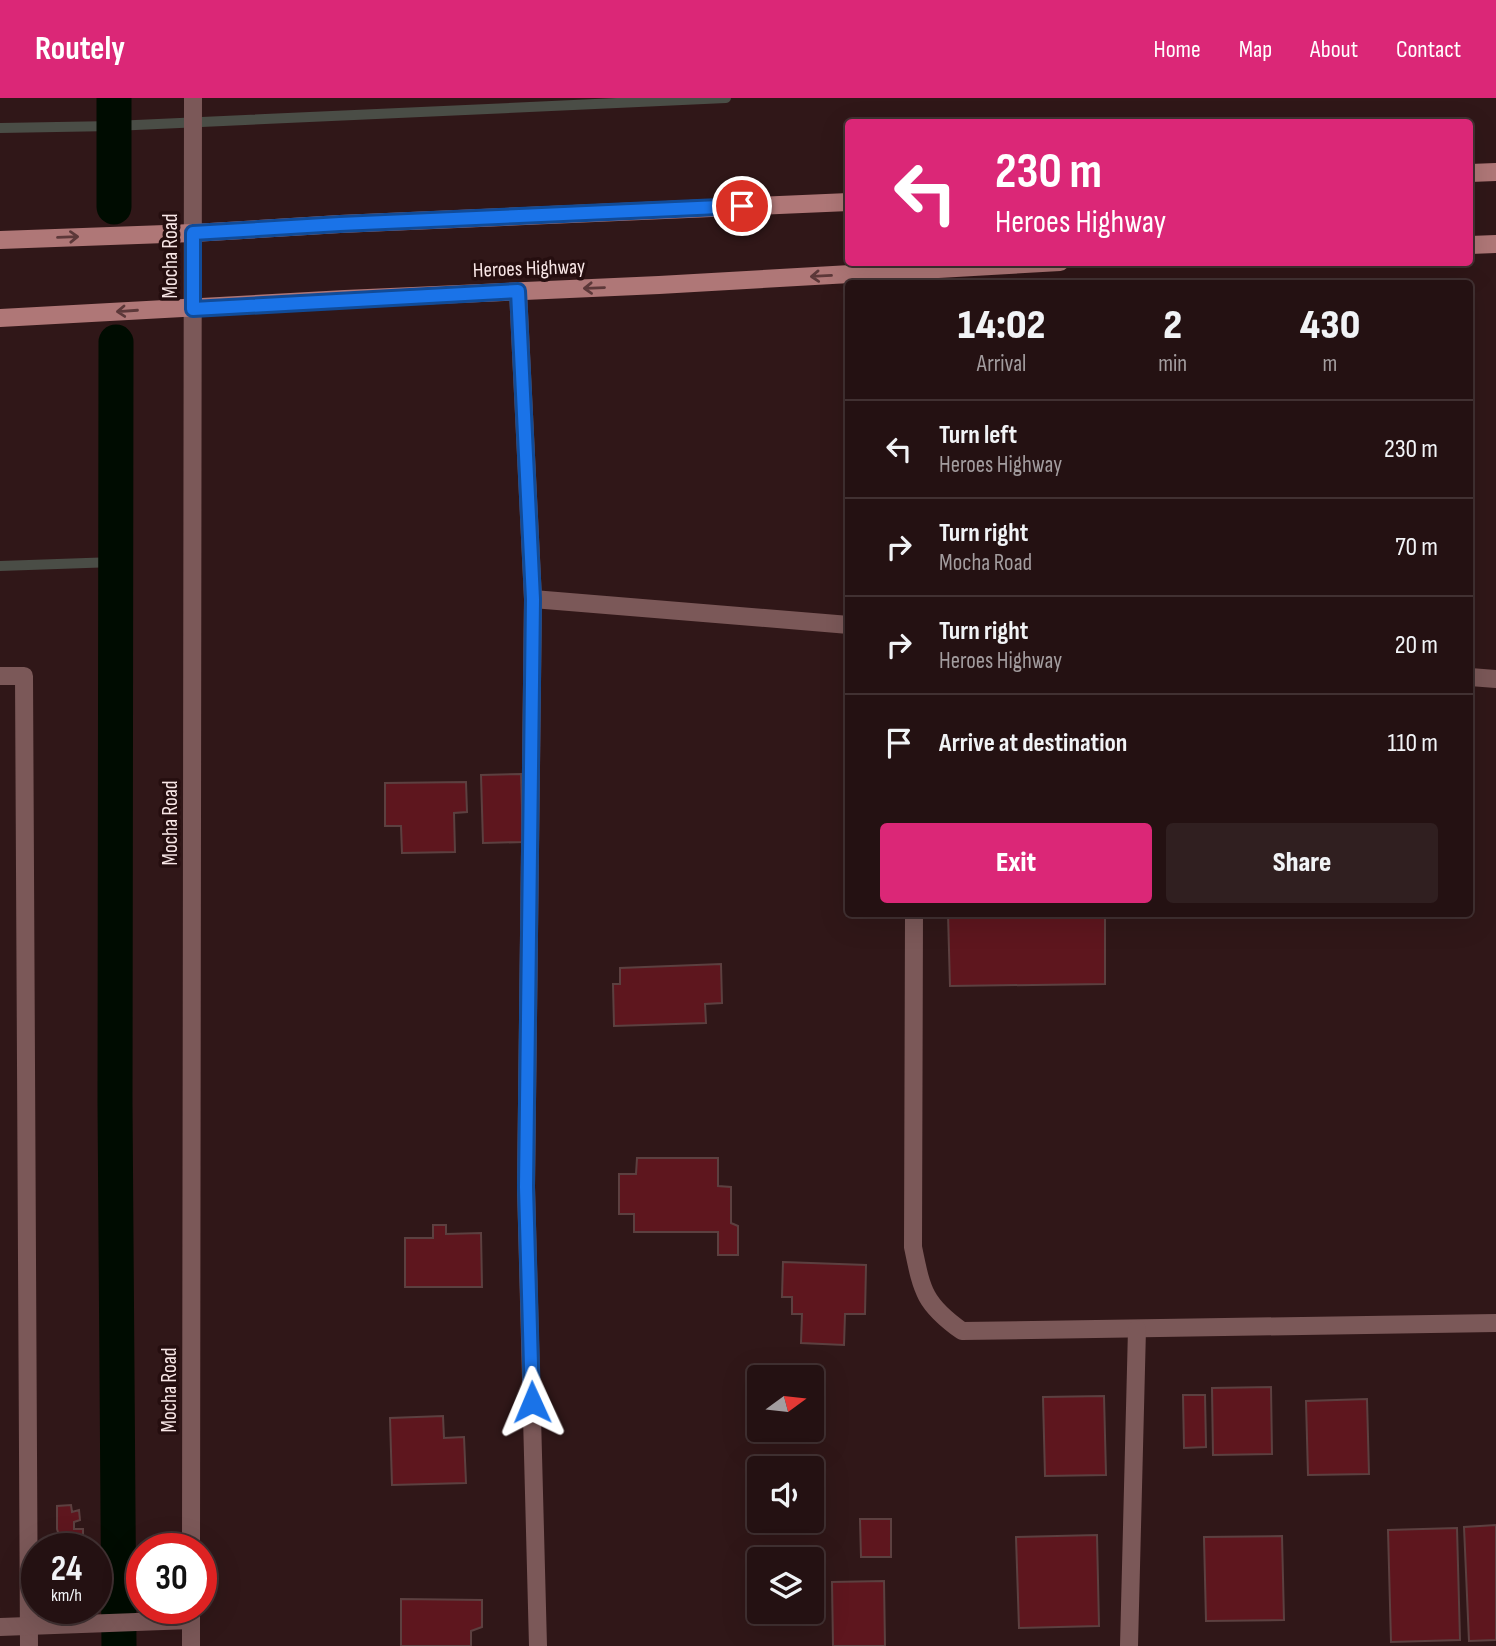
<!DOCTYPE html>
<html lang="en">
<head>
<meta charset="utf-8">
<style>
	:root { --surface:#241112; --page:#301f20; --text:#f1f3f6; --muted:#a39d9f; --line:#413132; --accent:#db2777 }
	body { margin:0; font-family:"Sofia Sans Condensed",sans-serif; background:var(--page); color:var(--text); height:100vh; display:flex; flex-direction:column; font-size:26px; white-space:nowrap }
	* { box-sizing:border-box; margin:0 }
	p { font-size:23px; color:var(--muted) }
	.icon { flex:none; width:38px; height:38px; fill:none; stroke:currentColor; stroke-width:2; stroke-linecap:round; stroke-linejoin:round }
	.map { position:relative; flex:1; overflow:hidden }
	.details { position:absolute; left:845px; top:182px; width:628px; height:637px; display:flex; flex-direction:column; background:var(--surface); border-radius:7px; box-shadow:0 7px 28px #0002,0 0 0 2px var(--line) }
	.details>* { flex:none }
	.banner { position:absolute; left:845px; top:21px; width:628px; height:147px; border-radius:7px; box-shadow:0 7px 28px #0002,0 0 0 2px var(--line); background:#db2777; color:#fff; overflow:hidden }
	.needle { width:46px; rotate:75deg }
	.buttons { position:absolute; left:747px; top:1267px; display:grid; gap:14px }
	.buttons a { display:grid; place-items:center; width:77px; height:77px; border-radius:7px; background:var(--surface); box-shadow:0 7px 28px #0002,0 0 0 2px var(--line); font-size:35px }
	.speed { position:absolute; left:21px; top:1435px; display:flex; gap:14px; font-size:35px; font-weight:700; text-align:center }
	.speed>* { display:grid; place-content:center; width:91px; height:91px; border-radius:50%; background:var(--surface); box-shadow:0 7px 28px #0002,0 0 0 2px var(--line); line-height:1 }
	.speed small { font-size:18px; font-weight:400 }
	.speed .limit { border:10px solid #d22; background:#fff; color:#111 }
	.pin { position:absolute; display:grid; place-items:center; width:60px; height:60px; color:#fff; margin:-30px; border:4px solid #fff; border-radius:50%; box-shadow:0 2px 7px #0007 }
	.me { position:absolute; width:77px; margin:-38px; rotate:359deg; stroke-linejoin:round; filter:drop-shadow(0 0 5px #0008) }
	.turn { display:flex; align-items:center; gap:24px; height:147px; padding:0 35px; font-size:32px }
	.turn .icon { width:91px; height:91px; stroke-width:2.5 }
	.turn b { display:block; font-size:49px; line-height:60px }
	.eta { display:flex; justify-content:space-evenly; align-items:center; height:119px; text-align:center }
	.eta b { font-size:42px; font-weight:800; line-height:49px }
	.button { display:flex; gap:14px; margin-top:auto; padding:14px 35px }
	.button a { flex:1; height:80px; border-radius:7px; background:var(--accent); color:#fff; font-size:28px; font-weight:800; line-height:80px; text-align:center }
	.button a+a { background:var(--page); color:var(--text) }
	ul { padding:0; list-style:none }
	li { display:flex; align-items:center; gap:21px; height:98px; padding:0 35px; border-top:2px solid var(--line) }
	li div { flex:1 }
	li b { display:block; font-size:26px }
	li em { font-style:normal }
	header { display:flex; align-items:center; gap:42px; box-sizing:border-box; height:98px; padding:0 35px; background:var(--accent); color:#fff }
	header strong { font-size:33px }
	nav { display:flex; gap:38px; margin-inline-start:auto; font-size:24px }
	.map>svg:first-child { display:block }
</style>
</head>
<body>
<header>
<strong>Routely</strong>
<nav><a>Home</a><a>Map</a><a>About</a><a>Contact</a></nav>
</header>
<div class="map">
<svg width="1496" height="1548" viewBox="0 0 1496 1548">
	<rect width="100%" height="100%" fill="#301718"/>
	<g fill="none" stroke-linecap="round" stroke-linejoin="round">
		<g stroke="#4a4d46" stroke-width="10">
			<path d="M0 30 114 28 726 0"/>
			<path d="M0 468 115 464"/>
		</g>
		<g stroke="#000c01" stroke-width="35">
			<path d="M114 109V0"/>
			<path d="M116 244 115 1005 119 1548"/>
		</g>
	</g>
	<g fill="#5e161e" stroke="#5c4040" stroke-width="2">
		<path d="M521 676 523 744 483 745 481 677Z"/>
		<path d="M466 684 467 714 454 715 455 754 402 755 401 728H385V685Z"/>
		<path d="M948 816H1105V886L950 888Z"/>
		<path d="M721 866 722 905 705 906 706 925 614 928 613 886H620V870Z"/>
		<path d="M637 1060H718V1088L731 1089V1125L738 1128V1157H718V1134H634V1116H619V1076H636Z"/>
		<path d="M433 1127H446V1136L481 1135 482 1189H405V1140H433Z"/>
		<path d="M783 1164 866 1167 865 1216H845L844 1247 801 1245 802 1216H792V1199H782Z"/>
		<path d="M1271 1289 1272 1356 1213 1357 1212 1290Z"/>
		<path d="M1183 1297H1205L1206 1349 1184 1350Z"/>
		<path d="M1104 1298 1106 1377 1045 1378 1043 1299Z"/>
		<path d="M1367 1301 1369 1376 1308 1377 1306 1303Z"/>
		<path d="M443 1318 444 1340 464 1339 466 1385 392 1387 390 1320Z"/>
		<path d="M71 1407 72 1414 79 1412 80 1422 74 1424V1431H83V1446L60 1450V1440L57 1431V1408Z"/>
		<path d="M860 1421H891V1459H861Z"/>
		<path d="M1496 1427V1542L1469 1543 1464 1429Z"/>
		<path d="M1457 1430 1460 1542 1391 1544 1388 1432Z"/>
		<path d="M1097 1437 1099 1528 1019 1530 1016 1439Z"/>
		<path d="M1282 1438 1284 1522 1206 1523 1204 1439Z"/>
		<path d="M884 1483 885 1548H833L832 1484Z"/>
		<path d="M401 1501 482 1502V1529L471 1533V1548H401Z"/>
	</g>
	<g fill="none" stroke-linecap="round" stroke-linejoin="round">
		<g stroke="#7b5858" stroke-width="18">
			<path d="M518 193 533 501 526 1089 538 1548"/>
			<path d="M533 501 849 527"/>
			<path d="M0 578H24L29 1548"/>
			<path d="M1470 579 1496 581"/>
			<path d="M914 816 913 1149C922 1193 924 1206 962 1233L1496 1225"/>
			<path d="M0 1529 191 1522"/>
			<path d="M1129 1548 1137 1231"/>
		</g>
		<g stroke="#7b5858" stroke-width="18">
			<path d="M191 1451 193 0"/>
			<path d="M191 1548V1510"/>
		</g>
		<g stroke="#af7777" stroke-width="18">
			<path d="M1470 75 1496 74"/>
			<path d="M0 142 193 135 340 126 849 104"/>
			<path d="M1470 147 1496 146"/>
			<path d="M0 220 345 201 659 187 1060 164"/>
		</g>
	</g>
	<defs><path id="oneway-shaft" d="M-6 0H5M1.5-3L5.5 0L1.5 3" fill="none" stroke-width="1.6" stroke-linecap="round" stroke-linejoin="round" transform="scale(1.75)"/></defs>
	<g stroke="#5c3839">
		<use href="#oneway-shaft" transform="translate(68 139) rotate(-2)"/>
		<use href="#oneway-shaft" transform="translate(821 178) rotate(177)"/>
		<use href="#oneway-shaft" transform="translate(594 190) rotate(178)"/>
		<use href="#oneway-shaft" transform="translate(127 213) rotate(176)"/>
	</g>
	<g fill="none" stroke-linecap="round" stroke-linejoin="round">
		<defs>
			<path id="route" d="M532 1304 526 1089 533 501 518 193 193 211V135L340 126 742 108"/>
		</defs>
		<use href="#route" stroke="#114b97" stroke-width="18"/>
		<use href="#route" stroke="#1a73e8" stroke-width="12"/>
	</g>
	<g text-anchor="middle" stroke-width="7" stroke-linejoin="round" paint-order="stroke">
		<g font-size="21" fill="#f8e6e6" stroke="#250e0f">
			<text transform="translate(170 158) rotate(-90)" y="7">Mocha Road</text>
			<text transform="translate(529 170) rotate(-2)" y="7">Heroes Highway</text>
			<text transform="translate(170 725) rotate(-90)" y="7">Mocha Road</text>
			<text transform="translate(169 1292) rotate(-90)" y="7">Mocha Road</text>
		</g>
	</g>
</svg>
<div class="buttons">
<a><svg class="needle" viewBox="-14 -14 28 28"><path d="M0-13l5 13h-10z" fill="#e53935"/><path d="M0 13l5-13h-10z" fill="#a39d9f"/></svg></a>
<a><svg class="icon" aria-label="sound" viewBox="0 0 24 24"><path d="M4 9h4l5-4v14l-5-4H4zM17 9q2 3 0 6"/></svg></a>
<a><svg class="icon" aria-label="layers" viewBox="0 0 24 24"><path d="M12 4l9 5-9 5-9-5zM3 14l9 5 9-5"/></svg></a>
</div>
<div class="speed"><div>24<small>km/h</small></div><div class="limit">30</div></div>
<div class="pin" style="left:742px;top:108px;background:#d93025"><svg class="icon" aria-label="arrive" viewBox="0 0 24 24"><path d="M6 21V4h12l-3 4 3 4H6"/></svg></div>
<svg class="me" style="left:532px;top:1304px" viewBox="-20 -20 40 40"><path d="M0-17L14 15 0 8-14 15z" fill="#1a73e8" stroke="#fff" stroke-width="4"/></svg>
<div class="banner">
<div class="turn"><svg class="icon" aria-label="left" viewBox="0 0 24 24"><path d="M17 20v-9H6M10 6l-5 5 5 5"/></svg><div><b>230 m</b>Heroes Highway</div></div>
</div>
<section class="details">
<div class="eta">
<div><b>14:02</b><p>Arrival</p></div>
<div><b>2</b><p>min</p></div>
<div><b>430</b><p>m</p></div>
</div>
<ul>
<li><svg class="icon" aria-label="left" viewBox="0 0 24 24"><path d="M17 20v-9H6M10 6l-5 5 5 5"/></svg><div><b>Turn left</b><p>Heroes Highway</p></div><em>230 m</em></li>
<li><svg class="icon" aria-label="right" viewBox="0 0 24 24"><path d="M7 20v-9h11M14 6l5 5-5 5"/></svg><div><b>Turn right</b><p>Mocha Road</p></div><em>70 m</em></li>
<li><svg class="icon" aria-label="right" viewBox="0 0 24 24"><path d="M7 20v-9h11M14 6l5 5-5 5"/></svg><div><b>Turn right</b><p>Heroes Highway</p></div><em>20 m</em></li>
<li><svg class="icon" aria-label="arrive" viewBox="0 0 24 24"><path d="M6 21V4h12l-3 4 3 4H6"/></svg><div><b>Arrive at destination</b></div><em>110 m</em></li>
</ul>
<div class="button"><a>Exit</a><a>Share</a></div>
</section>
</div>
</body>
</html>
